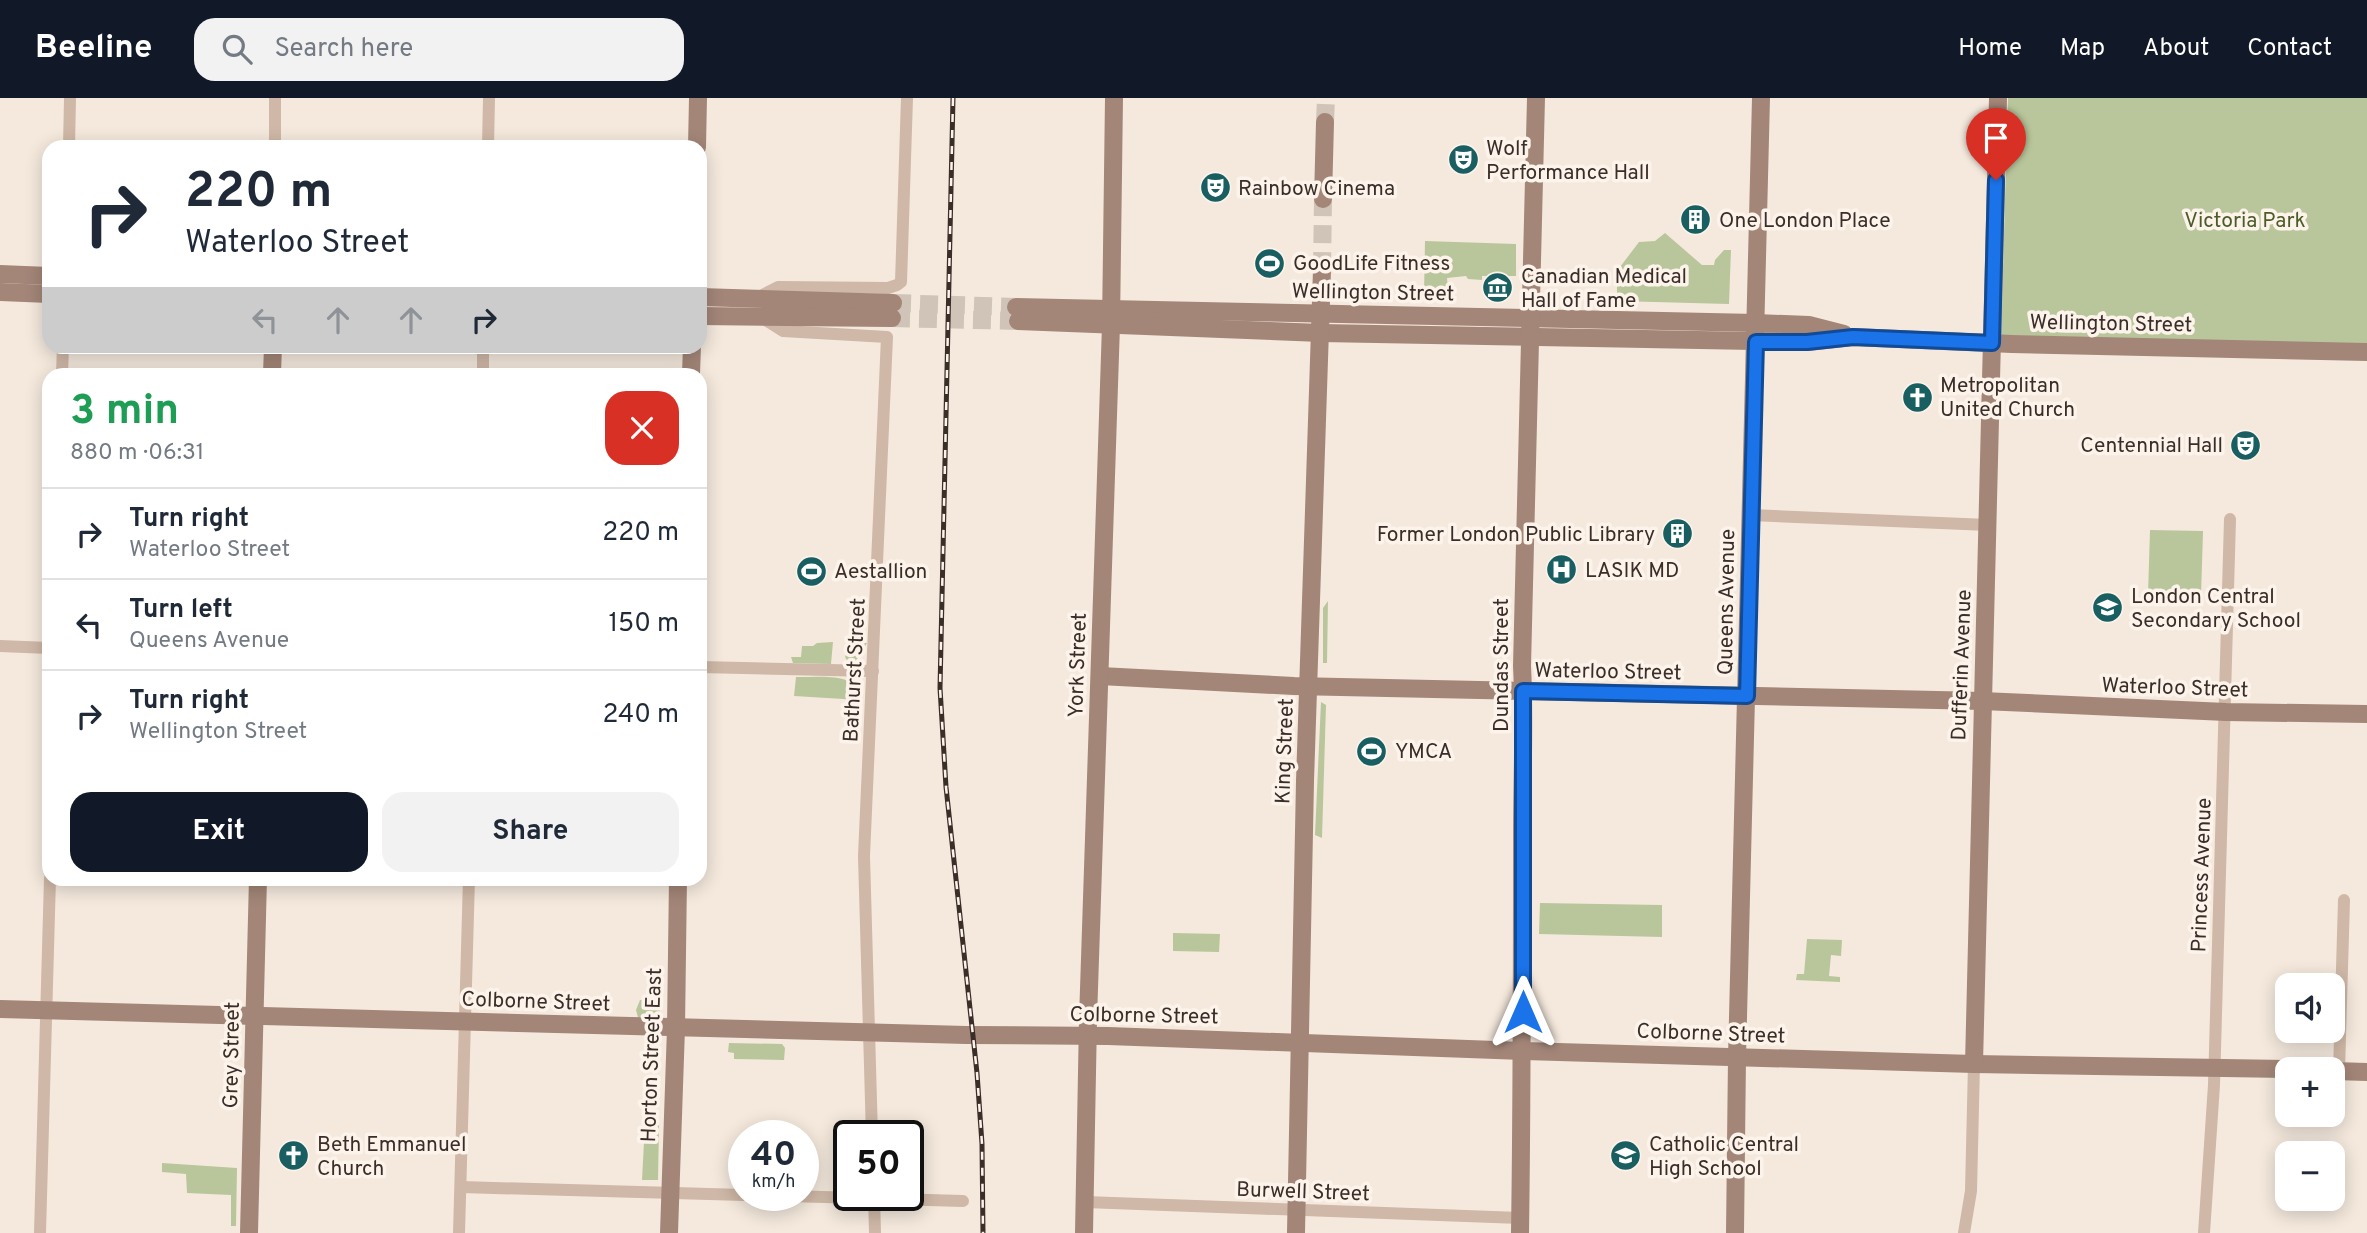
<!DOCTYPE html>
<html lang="en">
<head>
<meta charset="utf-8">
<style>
	:root { --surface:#fff; --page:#f2f2f3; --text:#1f2937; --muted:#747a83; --line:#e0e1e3; --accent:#111827 }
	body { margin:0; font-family:Overpass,sans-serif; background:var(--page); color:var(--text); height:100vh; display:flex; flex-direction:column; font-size:26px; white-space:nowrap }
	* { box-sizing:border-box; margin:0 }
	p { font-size:23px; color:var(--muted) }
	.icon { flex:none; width:38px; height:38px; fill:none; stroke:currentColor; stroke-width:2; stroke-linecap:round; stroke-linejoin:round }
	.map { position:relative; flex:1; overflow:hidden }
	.panel { position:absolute; left:42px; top:270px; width:665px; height:518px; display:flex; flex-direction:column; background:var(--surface); border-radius:21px; box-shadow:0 4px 18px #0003 }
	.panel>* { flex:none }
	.top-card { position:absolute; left:42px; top:42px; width:665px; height:214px; border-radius:21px; box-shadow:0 4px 18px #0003; background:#fff; color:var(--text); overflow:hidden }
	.fabs { position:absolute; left:2275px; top:875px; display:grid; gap:14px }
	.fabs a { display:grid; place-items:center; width:70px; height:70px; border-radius:14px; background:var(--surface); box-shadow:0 4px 18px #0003; font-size:35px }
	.speed { position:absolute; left:728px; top:1022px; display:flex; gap:14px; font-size:35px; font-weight:700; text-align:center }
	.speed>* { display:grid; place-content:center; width:91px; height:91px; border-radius:50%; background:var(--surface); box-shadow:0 4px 18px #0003; line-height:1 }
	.speed small { font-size:18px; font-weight:400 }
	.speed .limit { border:4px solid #111; border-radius:10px; background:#fff; color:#111 }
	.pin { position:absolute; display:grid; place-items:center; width:60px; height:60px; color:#fff; margin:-72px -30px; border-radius:50% 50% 50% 0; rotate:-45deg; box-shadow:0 0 7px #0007 }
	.pin .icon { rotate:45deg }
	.me { position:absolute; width:77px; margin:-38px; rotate:0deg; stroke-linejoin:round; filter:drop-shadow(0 0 5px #0008) }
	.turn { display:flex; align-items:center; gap:24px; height:147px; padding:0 28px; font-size:32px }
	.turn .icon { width:91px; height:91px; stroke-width:2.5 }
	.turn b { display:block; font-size:49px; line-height:60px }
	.lanes { display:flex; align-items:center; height:66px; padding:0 28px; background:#0003; justify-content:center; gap:35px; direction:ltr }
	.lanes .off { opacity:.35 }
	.round { display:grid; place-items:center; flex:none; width:74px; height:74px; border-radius:21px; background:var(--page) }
	.head { display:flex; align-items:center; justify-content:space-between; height:119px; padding:0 28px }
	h1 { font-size:42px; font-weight:700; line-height:52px; color:#1e9e55 }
	.primary-button { display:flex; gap:14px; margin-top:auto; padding:14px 28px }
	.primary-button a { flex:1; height:80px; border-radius:21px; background:var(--accent); color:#fff; font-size:28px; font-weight:700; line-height:80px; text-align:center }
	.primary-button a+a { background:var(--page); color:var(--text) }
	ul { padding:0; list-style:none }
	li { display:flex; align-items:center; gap:21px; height:91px; padding:0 28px; border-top:2px solid var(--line) }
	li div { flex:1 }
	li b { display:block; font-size:26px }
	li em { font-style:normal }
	header { display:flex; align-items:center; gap:42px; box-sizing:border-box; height:98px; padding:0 35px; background:var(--accent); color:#fff }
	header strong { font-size:33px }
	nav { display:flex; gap:38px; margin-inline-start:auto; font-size:24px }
	.search { width:490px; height:63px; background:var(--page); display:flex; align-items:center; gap:18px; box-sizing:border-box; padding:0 24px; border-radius:21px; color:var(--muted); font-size:26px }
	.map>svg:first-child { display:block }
</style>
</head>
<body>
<header>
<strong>Beeline</strong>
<div class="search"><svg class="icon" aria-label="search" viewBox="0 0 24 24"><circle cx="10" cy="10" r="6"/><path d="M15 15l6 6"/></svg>Search here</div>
<nav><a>Home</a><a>Map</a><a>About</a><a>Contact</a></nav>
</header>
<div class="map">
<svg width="2367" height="1135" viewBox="0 0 2367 1135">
	<rect width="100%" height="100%" fill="#f5e9dd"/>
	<g fill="#b9c69b">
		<path d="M2008 0H2367V248L2001 237Z"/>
		<path d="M1665 135 1702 167H1714L1715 162 1724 152H1731L1729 206 1617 203V173L1639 144 1655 143Z"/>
		<path d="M1425 143 1516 146V178H1482V182L1468 181 1466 178 1447 180 1448 191 1424 197Z"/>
		<path d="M2150 432 2203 433 2201 497 2148 496Z"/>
		<path d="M1328 503 1327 565H1323V510Z"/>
		<path d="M833 544 831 566 793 565 791 559H801L802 548H813L817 545Z"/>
		<path d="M851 545H867L856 563 850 567 845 559Z"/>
		<path d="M796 579C818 580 859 572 860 602L794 598Z"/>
		<path d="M1321 604 1326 607 1322 740 1315 737Z"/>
		<path d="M1540 805 1662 807V839L1539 836Z"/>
		<path d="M1173 835 1220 836 1219 854 1173 853Z"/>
		<path d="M1807 841 1842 842 1841 858 1831 857 1829 878 1840 879V884L1796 882 1797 876H1804Z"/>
		<path d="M640 902 661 903 660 913 649 922 639 923 636 912Z"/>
		<path d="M729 945 782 946 785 950 784 962 734 961V955L728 954Z"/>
		<path d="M645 1025 659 1027 658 1082H642Z"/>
		<path d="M162 1065 237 1070 236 1128H231V1097L187 1095 186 1076 162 1074Z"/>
	</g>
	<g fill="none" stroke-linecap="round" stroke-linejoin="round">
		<g stroke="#d0c4b9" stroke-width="18" stroke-dasharray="18 9" stroke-linecap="butt">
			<path d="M1325 24 1326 0"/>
			<path d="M1322 172 1323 101"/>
			<path d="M893 205 1016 209"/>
			<path d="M892 220 1018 223"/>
		</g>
		<g stroke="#cfb8a7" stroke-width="12">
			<path d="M69 49 70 0"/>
			<path d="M275 49V0"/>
			<path d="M488 49 489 0"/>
			<path d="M757 200 778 189 888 190 897 187 901 184 907 0"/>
			<path d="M761 219 783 233 887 239 864 758 872 1038"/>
			<path d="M62 276 63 248"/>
			<path d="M483 276V248"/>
			<path d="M1751 417 1988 427"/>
			<path d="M0 548 49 550"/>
			<path d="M700 569 873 573"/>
			<path d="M2339 973 2344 802"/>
			<path d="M461 1089 744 1097"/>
			<path d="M754 1097 963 1103"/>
			<path d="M874 1097 875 1135"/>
			<path d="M1085 1104 1520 1120"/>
			<path d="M40 1135 50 780"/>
			<path d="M459 1135 469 780"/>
			<path d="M1964 1135 1971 1093 1974 966"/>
			<path d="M2204 1135 2214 987 2230 421"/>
		</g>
		<g stroke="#a38678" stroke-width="18">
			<path d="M697 49 698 0"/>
			<path d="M1323 101 1325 24"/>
			<path d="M0 176 49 178"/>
			<path d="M0 194 49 196"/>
			<path d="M700 199 893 205"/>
			<path d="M1016 209 1756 225 1809 227 1844 236"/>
			<path d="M700 218 892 220"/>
			<path d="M1018 223 1321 235 1807 244 1853 239 2012 246 2367 254"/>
			<path d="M272 276 273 248"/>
			<path d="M691 276 692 248"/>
			<path d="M1100 578 1294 588 1982 603 2226 614 2367 616"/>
			<path d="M0 911 966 937 1108 938 1523 953 1974 966 2287 971"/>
			<path d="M1974 966 1998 0"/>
			<path d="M2333 973 2367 974"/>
			<path d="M249 1135 258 780"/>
			<path d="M669 1135 676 930 678 780"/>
			<path d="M1084 1135 1088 921 1111 227 1114 0"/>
			<path d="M1296 1135 1305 683 1322 172"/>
			<path d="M1520 1135C1522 1001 1522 868 1522 734 1522 679 1525 624 1522 568L1536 0"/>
			<path d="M1735 1135 1737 959 1761 0"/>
		</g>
		<defs>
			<path id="rail" d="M953 0 940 590 946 689 977 975 982 1046 983 1135"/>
		</defs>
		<use href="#rail" stroke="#3b2e29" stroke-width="5"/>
		<use href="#rail" stroke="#fcf3eb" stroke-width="2.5" stroke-dasharray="8" stroke-linecap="butt"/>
	</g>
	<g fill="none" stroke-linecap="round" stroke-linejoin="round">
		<defs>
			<path id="route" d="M1523 914V593L1747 598 1756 244H1807L1853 239 1992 245 1996 82"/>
		</defs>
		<use href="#route" stroke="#114b97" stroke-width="18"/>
		<use href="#route" stroke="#1a73e8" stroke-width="12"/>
	</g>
	<defs>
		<symbol id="theatre-disc" viewBox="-11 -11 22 22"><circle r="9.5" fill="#195f62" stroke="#fcf3eb"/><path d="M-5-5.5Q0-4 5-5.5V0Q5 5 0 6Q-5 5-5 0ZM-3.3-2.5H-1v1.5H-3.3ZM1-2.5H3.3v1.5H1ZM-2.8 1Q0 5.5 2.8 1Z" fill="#fff"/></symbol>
		<symbol id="building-disc" viewBox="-11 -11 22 22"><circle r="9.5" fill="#195f62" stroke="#fcf3eb"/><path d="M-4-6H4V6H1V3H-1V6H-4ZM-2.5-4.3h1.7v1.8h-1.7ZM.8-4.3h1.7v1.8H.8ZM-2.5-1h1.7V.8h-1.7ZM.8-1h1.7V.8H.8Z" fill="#fff"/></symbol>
		<symbol id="stadium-disc" viewBox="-11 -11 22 22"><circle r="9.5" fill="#195f62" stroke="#fcf3eb"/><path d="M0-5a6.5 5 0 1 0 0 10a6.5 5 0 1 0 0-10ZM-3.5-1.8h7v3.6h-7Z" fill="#fff"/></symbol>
		<symbol id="museum-disc" viewBox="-11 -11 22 22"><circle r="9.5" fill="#195f62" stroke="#fcf3eb"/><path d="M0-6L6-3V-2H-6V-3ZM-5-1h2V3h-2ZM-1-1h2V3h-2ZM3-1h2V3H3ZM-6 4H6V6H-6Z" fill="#fff"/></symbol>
		<symbol id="church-disc" viewBox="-11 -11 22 22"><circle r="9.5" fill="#195f62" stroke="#fcf3eb"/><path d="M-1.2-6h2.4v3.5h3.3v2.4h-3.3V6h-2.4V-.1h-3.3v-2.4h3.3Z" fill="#fff"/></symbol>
		<symbol id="hospital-disc" viewBox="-11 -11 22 22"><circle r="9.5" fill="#195f62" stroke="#fcf3eb"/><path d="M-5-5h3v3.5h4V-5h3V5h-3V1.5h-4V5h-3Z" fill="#fff"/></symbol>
		<symbol id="school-disc" viewBox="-11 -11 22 22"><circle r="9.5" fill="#195f62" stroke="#fcf3eb"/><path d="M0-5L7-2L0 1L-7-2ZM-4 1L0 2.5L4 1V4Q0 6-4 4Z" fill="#fff"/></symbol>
	</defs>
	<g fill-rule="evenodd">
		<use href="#theatre-disc" x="1446" y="44" width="35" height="35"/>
		<use href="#theatre-disc" x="1198" y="72" width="35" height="35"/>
		<use href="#building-disc" x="1678" y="104" width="35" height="35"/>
		<use href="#stadium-disc" x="1252" y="148" width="35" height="35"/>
		<use href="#museum-disc" x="1480" y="172" width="35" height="35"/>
		<use href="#church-disc" x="1900" y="282" width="35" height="35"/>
		<use href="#theatre-disc" x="2228" y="330" width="35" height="35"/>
		<use href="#building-disc" x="1660" y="418" width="35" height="35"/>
		<use href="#hospital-disc" x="1544" y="454" width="35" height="35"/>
		<use href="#stadium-disc" x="794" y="456" width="35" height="35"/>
		<use href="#school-disc" x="2090" y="492" width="35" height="35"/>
		<use href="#stadium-disc" x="1354" y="636" width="35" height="35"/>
		<use href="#church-disc" x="276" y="1040" width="35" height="35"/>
		<use href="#school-disc" x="1608" y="1040" width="35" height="35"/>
	</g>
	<g text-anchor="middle" stroke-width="7" stroke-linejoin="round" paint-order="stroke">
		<g font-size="21" fill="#3b2e29" stroke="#fcf3eb" text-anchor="start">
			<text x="1486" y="57">Wolf<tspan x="1486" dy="24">Performance Hall</tspan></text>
			<text x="1238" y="97">Rainbow Cinema</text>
			<text x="1719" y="129">One London Place</text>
			<text x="1293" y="172">GoodLife Fitness</text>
			<text x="1521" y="185">Canadian Medical<tspan x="1521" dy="24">Hall of Fame</tspan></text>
			<text x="1940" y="294">Metropolitan<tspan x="1940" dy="24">United Church</tspan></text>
			<text x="2223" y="354" text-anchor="end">Centennial Hall</text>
			<text x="1655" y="443" text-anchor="end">Former London Public Library</text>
			<text x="1585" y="479">LASIK MD</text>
			<text x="834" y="480">Aestallion</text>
			<text x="2131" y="505">London Central<tspan x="2131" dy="24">Secondary School</tspan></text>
			<text x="1395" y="660">YMCA</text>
			<text x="317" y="1053">Beth Emmanuel<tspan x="317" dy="24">Church</tspan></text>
			<text x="1649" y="1053">Catholic Central<tspan x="1649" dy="24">High School</tspan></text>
		</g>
		<g font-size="21" fill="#4b5c29" stroke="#fcf3eb">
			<text x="2245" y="129">Victoria Park</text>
		</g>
		<g font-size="21" fill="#3b2e29" stroke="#fcf3eb">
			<text transform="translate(1373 194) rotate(1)" y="7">Wellington Street</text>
			<text transform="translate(2111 225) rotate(1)" y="7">Wellington Street</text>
			<text transform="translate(1726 504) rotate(-89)" y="7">Queens Avenue</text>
			<text transform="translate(1077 567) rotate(-88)" y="7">York Street</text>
			<text transform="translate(1501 567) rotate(-90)" y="7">Dundas Street</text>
			<text transform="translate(1961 567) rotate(-88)" y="7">Dufferin Avenue</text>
			<text transform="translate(854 572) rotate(-87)" y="7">Bathurst Street</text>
			<text transform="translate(1608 573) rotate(1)" y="7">Waterloo Street</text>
			<text transform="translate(2175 589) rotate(2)" y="7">Waterloo Street</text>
			<text transform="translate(1284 653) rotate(-88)" y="7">King Street</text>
			<text transform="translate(2201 777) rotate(-88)" y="7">Princess Avenue</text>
			<text transform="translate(536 903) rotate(2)" y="7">Colborne Street</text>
			<text transform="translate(1144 917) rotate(1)" y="7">Colborne Street</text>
			<text transform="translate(1711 935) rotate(2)" y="7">Colborne Street</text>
			<text transform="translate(231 957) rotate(-89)" y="7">Grey Street</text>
			<text transform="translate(651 957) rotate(-88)" y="7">Horton Street East</text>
			<text transform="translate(1303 1093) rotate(2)" y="7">Burwell Street</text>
		</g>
	</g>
</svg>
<div class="fabs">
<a><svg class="icon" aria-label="sound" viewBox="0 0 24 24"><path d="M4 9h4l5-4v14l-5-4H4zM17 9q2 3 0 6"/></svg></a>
<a>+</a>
<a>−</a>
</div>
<div class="speed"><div>40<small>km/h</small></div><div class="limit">50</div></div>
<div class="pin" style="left:1996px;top:82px;background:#d93025"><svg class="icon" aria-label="arrive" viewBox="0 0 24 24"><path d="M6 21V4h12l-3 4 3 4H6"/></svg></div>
<svg class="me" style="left:1523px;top:914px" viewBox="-20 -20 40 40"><path d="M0-17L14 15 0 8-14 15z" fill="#1a73e8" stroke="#fff" stroke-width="4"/></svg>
<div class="top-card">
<div class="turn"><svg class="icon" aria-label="right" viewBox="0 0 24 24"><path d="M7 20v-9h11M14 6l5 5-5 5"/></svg><div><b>220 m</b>Waterloo Street</div></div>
<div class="lanes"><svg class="icon off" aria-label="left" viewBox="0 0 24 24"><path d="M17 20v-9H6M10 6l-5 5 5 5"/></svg><svg class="icon off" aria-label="ahead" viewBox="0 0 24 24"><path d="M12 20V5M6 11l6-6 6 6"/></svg><svg class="icon off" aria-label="ahead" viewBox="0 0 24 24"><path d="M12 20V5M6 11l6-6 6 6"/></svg><svg class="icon" aria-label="right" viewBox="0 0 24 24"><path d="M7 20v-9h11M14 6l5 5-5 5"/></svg></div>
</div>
<section class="panel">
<div class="head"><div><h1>3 min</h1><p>880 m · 06:31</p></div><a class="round" style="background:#d93025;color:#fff"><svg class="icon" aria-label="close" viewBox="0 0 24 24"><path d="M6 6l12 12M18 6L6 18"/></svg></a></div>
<ul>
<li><svg class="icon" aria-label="right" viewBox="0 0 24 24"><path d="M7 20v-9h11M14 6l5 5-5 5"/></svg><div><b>Turn right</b><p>Waterloo Street</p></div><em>220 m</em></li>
<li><svg class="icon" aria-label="left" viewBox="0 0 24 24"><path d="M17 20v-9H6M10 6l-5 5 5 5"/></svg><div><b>Turn left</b><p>Queens Avenue</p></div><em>150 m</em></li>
<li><svg class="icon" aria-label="right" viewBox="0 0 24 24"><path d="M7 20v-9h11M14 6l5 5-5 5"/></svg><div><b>Turn right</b><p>Wellington Street</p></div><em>240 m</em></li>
</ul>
<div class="primary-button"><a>Exit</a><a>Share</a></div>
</section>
</div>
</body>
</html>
